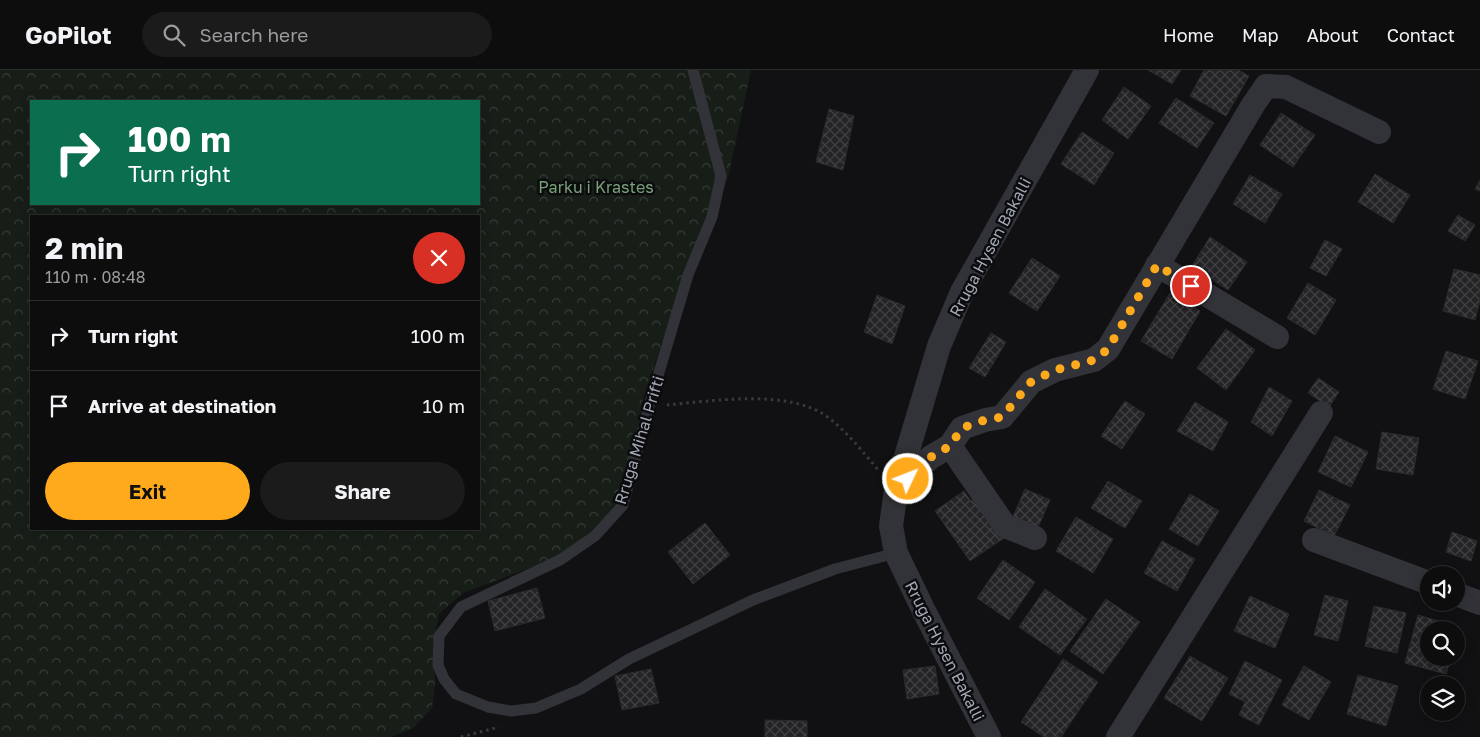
<!DOCTYPE html>
<html lang="en">
<head>
<meta charset="utf-8">
<style>
	:root { --surface:#0d0d0e; --page:#1b1b1c; --text:#f1f3f6; --muted:#9a9c9e; --line:#2d2d2e; --accent:#ffaa1d }
	body { margin:0; font-family:"Golos Text",sans-serif; background:var(--page); color:var(--text); height:100vh; display:flex; flex-direction:column; font-size:19px; white-space:nowrap }
	* { box-sizing:border-box; margin:0 }
	p { font-size:16px; color:var(--muted) }
	.icon { flex:none; width:28px; height:28px; fill:none; stroke:currentColor; stroke-width:2; stroke-linecap:round; stroke-linejoin:round }
	.map { position:relative; flex:1; overflow:hidden }
	.drawer { position:absolute; left:30px; top:145px; width:450px; height:315px; display:flex; flex-direction:column; background:var(--surface); border-radius:0px; box-shadow:0 2px 12px #0003,0 0 0 1px var(--line) }
	.drawer>* { flex:none }
	.banner { position:absolute; left:30px; top:30px; width:450px; height:105px; border-radius:0px; box-shadow:0 2px 12px #0003,0 0 0 1px var(--line); background:#0b6e4f; color:#fff; overflow:hidden }
	.fabs { position:absolute; left:1420px; top:496px; display:grid; gap:10px }
	.fabs a { display:grid; place-items:center; width:45px; height:45px; border-radius:50%; background:var(--surface); box-shadow:0 2px 12px #0003,0 0 0 1px var(--line); font-size:25px }
	.pin { position:absolute; display:grid; place-items:center; width:42px; height:42px; color:#fff; margin:-21px; border:2px solid #fff; border-radius:50%; box-shadow:0 1px 5px #0007 }
	.me { position:absolute; width:55px; margin:-28px; rotate:47deg; stroke-linejoin:round; filter:drop-shadow(0 0 4px #0008) }
	.turn { display:flex; align-items:center; gap:18px; height:105px; padding:0 15px; font-size:22px }
	.turn .icon { width:65px; height:65px; stroke-width:2.5 }
	.turn b { display:block; font-size:35px; line-height:42px }
	.round { display:grid; place-items:center; flex:none; width:52px; height:52px; border-radius:26px; background:var(--page) }
	.summary { display:flex; align-items:center; justify-content:space-between; height:85px; padding:0 15px }
	h1 { font-size:30px; font-weight:700; line-height:38px }
	.primary-button { display:flex; gap:10px; margin-top:auto; padding:10px 15px }
	.primary-button a { flex:1; height:58px; border-radius:30px; background:var(--accent); color:#111; font-size:20px; font-weight:700; line-height:58px; text-align:center }
	.primary-button a+a { background:var(--page); color:var(--text) }
	ul { padding:0; list-style:none }
	li { display:flex; align-items:center; gap:15px; height:70px; padding:0 15px; border-top:1px solid var(--line) }
	li div { flex:1 }
	li b { display:block; font-size:19px }
	li em { font-style:normal }
	header { display:flex; align-items:center; gap:30px; box-sizing:border-box; height:70px; padding:0 25px; background:var(--surface); border-bottom:1px solid var(--line) }
	header strong { font-size:24px }
	nav { display:flex; gap:28px; margin-inline-start:auto; font-size:18px }
	.search { width:350px; height:45px; background:var(--page); display:flex; align-items:center; gap:12px; box-sizing:border-box; padding:0 18px; border-radius:28px; color:var(--muted); font-size:19px }
	.map>svg:first-child { display:block }
</style>
</head>
<body>
<header>
<strong>GoPilot</strong>
<div class="search"><svg class="icon" aria-label="search" viewBox="0 0 24 24"><circle cx="10" cy="10" r="6"/><path d="M15 15l6 6"/></svg>Search here</div>
<nav><a>Home</a><a>Map</a><a>About</a><a>Contact</a></nav>
</header>
<div class="map">
<svg width="1480" height="667" viewBox="0 0 1480 667">
	<defs>
		<pattern id="forest-crowns" width="20" height="18" patternUnits="userSpaceOnUse" patternTransform="scale(1.25)"><rect width="20" height="18" fill="#171e18"/><path d="M2 6a3 3 0 1 1 6 0M12 15a3 3 0 1 1 6 0" fill="none" stroke="#363c37"/></pattern>
		<pattern id="building-cross-hatch" width="8" height="8" patternUnits="userSpaceOnUse" patternTransform="scale(1.25)"><rect width="8" height="8" fill="#242427"/><path d="M0 0l8 8M0 8l8-8" fill="none" stroke="#414144"/></pattern>
	</defs>
	<rect width="100%" height="100%" fill="#111113"/>
	<path fill="url(#forest-crowns)" fill-rule="evenodd" d="M0 0H751L728 108 684 206 643 329 629 403 618 433 592 463 561 486 463 523 439 544 433 575 435 616 432 638 413 658 391 667H0ZM31 31H479V134H31ZM31 146H479V459H31Z"/>
	<g fill="url(#building-cross-hatch)" stroke="#2b2b2f">
		<path d="M1148 0H1181L1172 14Z"/>
		<path d="M1204 0H1238L1249 6 1226 46 1190 26Z"/>
		<path d="M1124 17 1151 36 1128 69 1102 50Z"/>
		<path d="M1176 28 1214 53 1197 78 1159 53Z"/>
		<path d="M829 39 854 46 843 100 816 92Z"/>
		<path d="M1281 43 1315 65 1293 97 1260 75Z"/>
		<path d="M1082 62 1114 83 1094 115 1061 94Z"/>
		<path d="M1375 104 1410 125 1393 153 1358 132Z"/>
		<path d="M1250 105 1282 124 1265 153 1233 134Z"/>
		<path d="M1480 110V121L1475 119Z"/>
		<path d="M1458 145 1475 155 1465 171 1448 161Z"/>
		<path d="M1210 167 1247 192 1228 220 1192 196Z"/>
		<path d="M1325 170 1342 179 1326 206 1310 198Z"/>
		<path d="M1032 188 1060 206 1037 241 1009 223Z"/>
		<path d="M1454 199 1480 205V230L1475 250 1443 241Z"/>
		<path d="M1308 213 1336 230 1315 265 1287 248Z"/>
		<path d="M1170 223 1200 241 1172 289 1141 271Z"/>
		<path d="M877 225 905 236 892 274 864 262Z"/>
		<path d="M1226 259 1255 280 1226 320 1197 298Z"/>
		<path d="M991 263 1006 272 985 307 969 298Z"/>
		<path d="M1446 281 1478 291 1465 329 1433 319Z"/>
		<path d="M1318 308 1339 322 1329 337 1308 323Z"/>
		<path d="M1269 317 1292 331 1272 366 1251 352Z"/>
		<path d="M1125 331 1145 344 1122 379 1101 366Z"/>
		<path d="M1195 332 1228 352 1213 381 1177 361Z"/>
		<path d="M1382 362 1419 368 1413 405 1376 399Z"/>
		<path d="M1335 366 1368 382 1351 417 1318 402Z"/>
		<path d="M1108 411 1142 431 1125 458 1091 438Z"/>
		<path d="M1025 419 1050 430 1036 462 1011 451Z"/>
		<path d="M1319 420 1350 435 1334 466 1304 451Z"/>
		<path d="M964 421 971 431 979 425 1007 466 970 491 935 441Z"/>
		<path d="M1190 424 1219 441 1198 476 1169 459Z"/>
		<path d="M1076 447 1113 469 1093 503 1056 481Z"/>
		<path d="M705 453 730 485 693 514 668 482Z"/>
		<path d="M1452 462 1477 471 1471 491 1446 482Z"/>
		<path d="M1162 471 1195 489 1177 521 1144 503Z"/>
		<path d="M1003 490 1035 512 1009 550 977 528Z"/>
		<path d="M537 518 545 548 495 561 488 531Z"/>
		<path d="M1045 519 1087 549 1060 585 1019 557Z"/>
		<path d="M1325 525 1348 531 1338 571 1314 565Z"/>
		<path d="M1250 526 1289 544 1275 578 1234 561Z"/>
		<path d="M1106 529 1140 552 1103 604 1070 581Z"/>
		<path d="M1374 536 1406 543 1397 583 1365 576Z"/>
		<path d="M1418 545 1459 557 1456 566V560H1429V588H1451L1446 604 1405 593Z"/>
		<path d="M1190 586 1228 608 1202 651 1164 628Z"/>
		<path d="M1063 589 1098 612 1061 667H1044L1021 652Z"/>
		<path d="M1245 591 1282 610 1259 655 1239 645 1245 632 1229 624Z"/>
		<path d="M935 596 939 624 907 629 903 600Z"/>
		<path d="M1304 596 1331 612 1309 650 1282 635Z"/>
		<path d="M651 599 659 633 622 640 615 606Z"/>
		<path d="M1358 605 1398 616 1386 656 1347 644Z"/>
		<path d="M765 650 807 651V667H765Z"/>
	</g>
	<g fill="none" stroke-linecap="round" stroke-linejoin="round">
		<g stroke="#383a3f" stroke-width="3" stroke-dasharray="2.5 4" stroke-linecap="butt">
			<path d="M667 335C713 331 790 318 829 348 848 363 863 382 879 401"/>
			<path d="M461 667 499 657"/>
		</g>
		<path stroke="#323338" stroke-width="11" d="M693 0 721 106 712 147 688 205 649 336 623 435 595 466 560 490 461 537 439 566 438 595 444 609 456 624 488 637 511 641 536 638 581 619 629 589 753 530 835 499 896 483"/>
		<g stroke="#323338" stroke-width="24">
			<path d="M1157 195 1277 267"/>
			<path d="M950 376 1005 456 1035 468"/>
			<path d="M896 420 931 387 950 376 962 358 985 350 1002 347 1031 312 1055 300 1094 290 1108 279 1253 35 1266 16 1286 17 1379 62"/>
			<path d="M1314 470 1429 513"/>
			<path d="M1456 524 1480 533"/>
			<path d="M989 667 924 541 896 483 891 456 896 420 939 276 962 222 1087 0"/>
			<path d="M1118 667 1321 343"/>
		</g>
	</g>
	<g fill="none" stroke-linecap="round" stroke-linejoin="round">
		<path stroke="#ffaa1d" stroke-width="9" stroke-dasharray="0 16.2" d="M908 409 931 387 950 376 962 358 985 350 1002 347 1031 312 1055 300 1094 290 1108 279 1157 195 1191 216"/>
	</g>
	<g text-anchor="middle" stroke-width="5" stroke-linejoin="round" paint-order="stroke">
		<g font-size="16" fill="#77a278" stroke="#0c0c0e">
			<text x="596" y="123">Parku i Krastes</text>
		</g>
		<g font-size="16" fill="#a2a8b5" stroke="#0c0c0e">
			<text transform="translate(990 177) rotate(-62)" y="6">Rruga Hysen Bakalli</text>
			<text transform="translate(639 370) rotate(-73)" y="6">Rruga Mihal Prifti</text>
			<text transform="translate(945 581) rotate(63)" y="6">Rruga Hysen Bakalli</text>
		</g>
	</g>
</svg>
<div class="fabs">
<a><svg class="icon" aria-label="sound" viewBox="0 0 24 24"><path d="M4 9h4l5-4v14l-5-4H4zM17 9q2 3 0 6"/></svg></a>
<a><svg class="icon" aria-label="search" viewBox="0 0 24 24"><circle cx="10" cy="10" r="6"/><path d="M15 15l6 6"/></svg></a>
<a><svg class="icon" aria-label="layers" viewBox="0 0 24 24"><path d="M12 4l9 5-9 5-9-5zM3 14l9 5 9-5"/></svg></a>
</div>
<div class="pin" style="left:1191px;top:216px;background:#d93025"><svg class="icon" aria-label="arrive" viewBox="0 0 24 24"><path d="M6 21V4h12l-3 4 3 4H6"/></svg></div>
<svg class="me" style="left:908px;top:409px" viewBox="-20 -20 40 40"><circle r="17" fill="#ffaa1d" stroke="#fff" stroke-width="3"/><path d="M0-11L8 9 0 5-8 9z" fill="#fff"/></svg>
<div class="banner">
<div class="turn"><svg class="icon" aria-label="right" viewBox="0 0 24 24"><path d="M7 20v-9h11M14 6l5 5-5 5"/></svg><div><b>100 m</b>Turn right</div></div>
</div>
<section class="drawer">
<div class="summary"><div><h1>2 min</h1><p>110 m · 08:48</p></div><a class="round" style="background:#d93025;color:#fff"><svg class="icon" aria-label="close" viewBox="0 0 24 24"><path d="M6 6l12 12M18 6L6 18"/></svg></a></div>
<ul>
<li><svg class="icon" aria-label="right" viewBox="0 0 24 24"><path d="M7 20v-9h11M14 6l5 5-5 5"/></svg><div><b>Turn right</b></div><em>100 m</em></li>
<li><svg class="icon" aria-label="arrive" viewBox="0 0 24 24"><path d="M6 21V4h12l-3 4 3 4H6"/></svg><div><b>Arrive at destination</b></div><em>10 m</em></li>
</ul>
<div class="primary-button"><a>Exit</a><a>Share</a></div>
</section>
</div>
</body>
</html>
